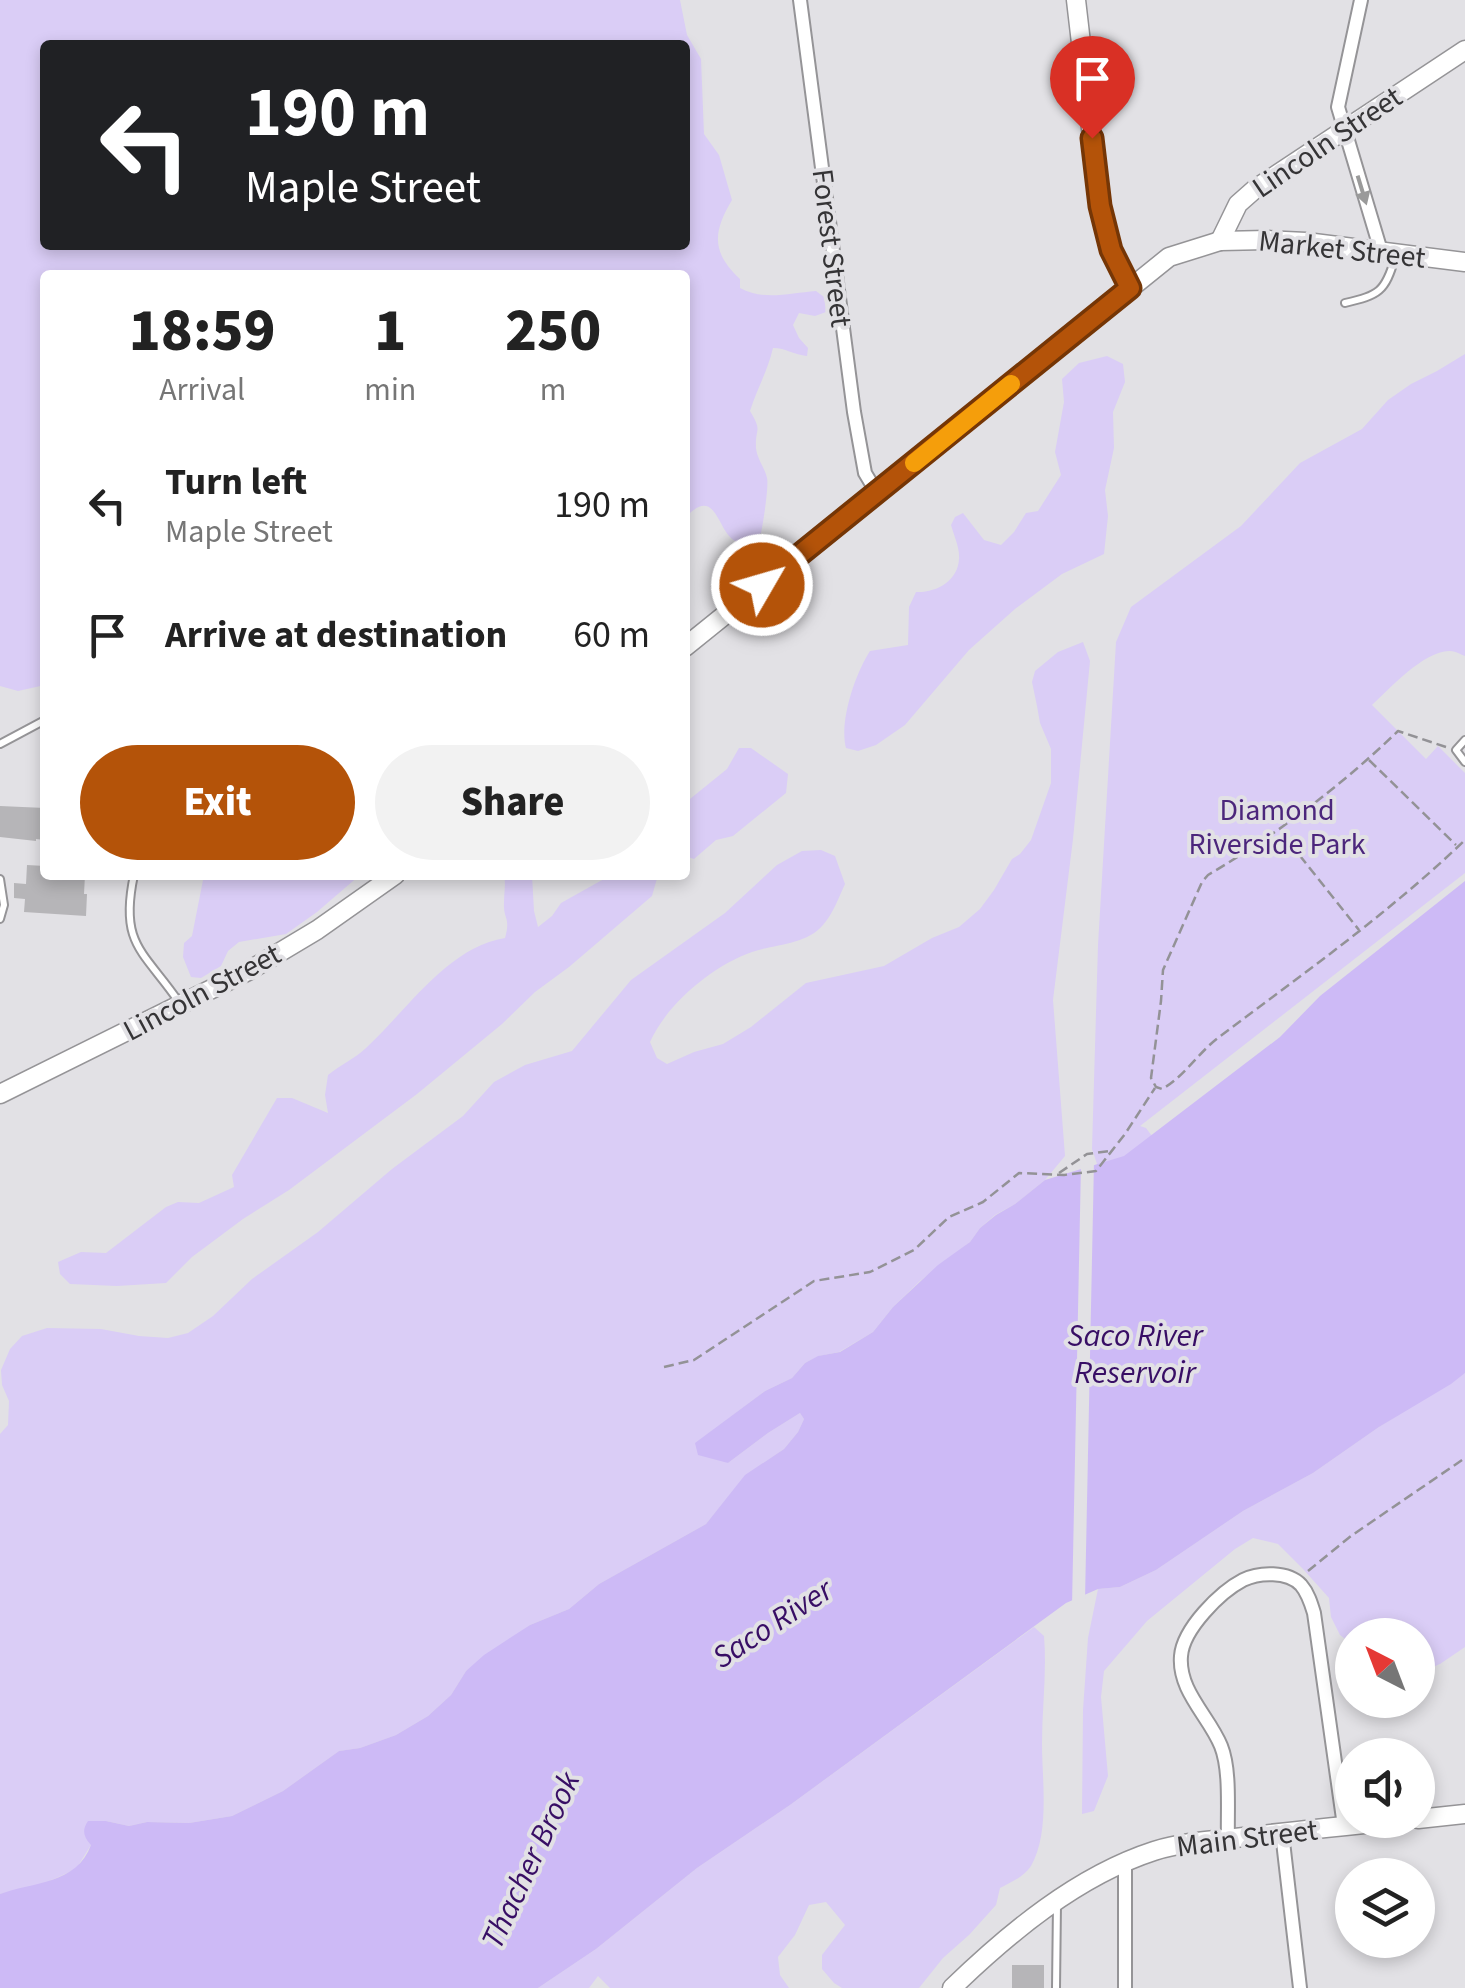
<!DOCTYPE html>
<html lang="en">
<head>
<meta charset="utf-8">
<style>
	:root { --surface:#fff; --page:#f2f2f2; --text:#222; --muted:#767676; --accent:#b45309 }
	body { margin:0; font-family:"Source Sans 3",sans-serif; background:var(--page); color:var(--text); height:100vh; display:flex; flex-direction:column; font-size:38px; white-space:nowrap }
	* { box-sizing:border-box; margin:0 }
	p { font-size:32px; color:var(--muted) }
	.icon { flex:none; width:55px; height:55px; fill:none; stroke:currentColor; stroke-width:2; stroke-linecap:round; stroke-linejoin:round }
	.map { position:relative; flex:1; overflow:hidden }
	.drawer { position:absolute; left:40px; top:270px; width:650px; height:610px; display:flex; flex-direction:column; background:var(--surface); border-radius:10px; box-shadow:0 5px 15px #0003 }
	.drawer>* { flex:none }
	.banner { position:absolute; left:40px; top:40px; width:650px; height:210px; border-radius:10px; box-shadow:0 5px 15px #0003; background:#202124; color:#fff; overflow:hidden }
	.needle { width:65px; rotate:318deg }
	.controls { position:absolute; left:1335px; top:1618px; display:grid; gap:20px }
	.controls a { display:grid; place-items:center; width:100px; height:100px; border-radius:50%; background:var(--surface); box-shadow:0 5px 15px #0003; font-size:50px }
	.pin { position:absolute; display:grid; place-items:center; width:85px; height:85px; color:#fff; margin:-102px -42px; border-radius:50% 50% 50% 0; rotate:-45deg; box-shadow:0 0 10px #0007 }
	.pin .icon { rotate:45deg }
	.me { position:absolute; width:110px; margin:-55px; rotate:52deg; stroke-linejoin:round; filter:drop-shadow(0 0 8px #0008) }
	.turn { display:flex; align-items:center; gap:35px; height:210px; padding:0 40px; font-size:45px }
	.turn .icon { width:130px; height:130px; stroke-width:2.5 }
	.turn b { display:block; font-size:70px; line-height:85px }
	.eta { display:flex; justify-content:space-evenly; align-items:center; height:170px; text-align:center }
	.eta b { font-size:60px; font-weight:800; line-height:70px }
	.action { display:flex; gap:20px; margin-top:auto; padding:20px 40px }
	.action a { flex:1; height:115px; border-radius:60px; background:var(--accent); color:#fff; font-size:40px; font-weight:800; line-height:115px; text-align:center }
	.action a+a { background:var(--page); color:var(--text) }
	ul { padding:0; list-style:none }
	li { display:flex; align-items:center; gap:30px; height:130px; padding:0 40px }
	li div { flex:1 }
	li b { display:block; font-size:38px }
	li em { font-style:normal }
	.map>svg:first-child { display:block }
</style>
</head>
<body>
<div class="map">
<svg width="1465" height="1988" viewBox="0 0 1465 1988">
	<rect width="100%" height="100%" fill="#e2e1e5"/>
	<g fill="#dacdf6" fill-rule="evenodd">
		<path d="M0 0H680L687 35 701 59 704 134 719 155 732 200C713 232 711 252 740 279V288C763 301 790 293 816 291L824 297 826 312 815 316 799 313 793 325 799 338 808 348 807 356C794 355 786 348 773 348 768 370 757 389 750 411 763 433 755 426 756 448 757 459 765 468 767 478 769 486 763 524 761 533 754 537 747 544 738 542 717 537 718 482 685 518V275H45V685L18 691 0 686ZM685 45V245H45V45Z"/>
		<path d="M1465 354V656C1460 654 1455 651 1450 651 1425 650 1389 689 1372 705L1426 759 1438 746 1465 773V873L1140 1126 1146 1128 1155 1140 1100 1173 1092 1149 1098 945 1116 642 1131 607 1241 526 1300 463 1362 429 1388 400 1411 384 1437 371Z"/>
		<path d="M1107 356 1123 364 1125 382 1113 412 1114 448 1105 490 1108 516 1104 554 1062 574 1015 609 969 650 905 725 876 745 858 751 846 748C839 722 855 674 870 651L908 645 909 607 916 592C936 593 958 581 959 559 960 548 954 536 951 525L955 517 963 513 984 540 1001 545 1014 532 1026 513 1038 511 1061 475 1055 452 1064 402 1062 379 1079 363Z"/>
		<path d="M1083 642 1090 661 1073 839 1053 1000 1065 1156 1045 1180 1015 1204 995 1215 980 1228 970 1242 920 1281 893 1307 873 1332 839 1352 819 1356 805 1363 792 1378 765 1391 696 1443 728 1463 768 1433 800 1413 804 1419 798 1432 784 1449 746 1475 706 1524 599 1584 569 1609 530 1625 466 1671 451 1695 428 1716 396 1735 360 1748 339 1751 283 1791 232 1816 189 1823 147 1822 129 1826 106 1821 76 1869 45 1883 0 1894V1434L8 1425 9 1401 2 1385 1 1370 10 1349 22 1336 47 1328 101 1329 139 1336 168 1338 188 1333 213 1316 252 1279 318 1232 392 1169 463 1116 494 1082 525 1065 572 1051 631 980 725 913 777 865 802 851 821 850 835 856 845 884C839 897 833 914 823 925 806 945 775 944 752 952 712 966 667 1004 650 1042L657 1058 667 1064 694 1052 723 1044 751 1027 806 983 884 966 932 938 959 927 980 909 994 890 1012 859 1020 854 1031 840 1051 783V749L1040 723 1037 706 1032 682 1035 671 1058 652Z"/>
		<path d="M739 748H751L788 774 786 793 733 836 716 840 694 859 685 856V803L727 769Z"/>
		<path d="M204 875H360L317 912 286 934 239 942 228 951 221 966 201 978 191 977 183 957 184 943 192 936Z"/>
		<path d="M504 875H532L534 911 538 927 552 916 561 903 611 875H658L652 896 569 967 535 992 502 1024 417 1094 289 1190 243 1219 192 1257 166 1283 117 1286 70 1284 60 1274 58 1262 81 1252 106 1253 166 1207 178 1202 199 1203 234 1187 232 1175 277 1098H292L328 1113 325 1095 328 1075C340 1065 356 1058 366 1048 407 1010 448 947 505 938 511 917 503 919 504 903 504 892 506 885 504 875Z"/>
		<path d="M1465 1373V1647L1440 1664 1418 1673V1635H1352V1644L1340 1635 1331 1617 1329 1598 1303 1569 1278 1544 1253 1538 1235 1549 1147 1621 1104 1671 1101 1697 1108 1776 1094 1811 1082 1814 1083 1710 1088 1638 1098 1589 1120 1587 1156 1570 1243 1511 1313 1473 1379 1427Z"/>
		<path d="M1034 1627 1044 1636C1047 1672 1042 1708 1042 1744 1042 1780 1050 1833 1031 1866 1024 1877 1011 1882 1000 1888L996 1905 969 1935 943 1958 919 1988H842L834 1983 822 1969V1955L845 1925 826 1902 809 1905 795 1935 778 1957 780 1975 789 1988H610L598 1976 589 1988H538L596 1949 697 1868 790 1805Z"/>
	</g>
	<path fill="#cdbaf6" d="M1465 881V1373L1451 1384 1379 1427 1313 1473 1243 1511 1156 1570 1120 1587 1098 1589 1066 1603 790 1805 697 1868 596 1949 538 1988H0V1894C33 1882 77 1884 91 1845 83 1836 82 1830 88 1821H106L129 1826 147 1822 189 1823 232 1816 283 1791 339 1751 360 1748 396 1735 428 1716 451 1695 466 1671 484 1655 530 1625 569 1609 599 1584 706 1524 745 1475 784 1449 798 1432 804 1419 800 1413 768 1433 728 1463 698 1455 695 1443 765 1391 792 1378 805 1363 818 1356 840 1352 873 1332 893 1307 938 1265 970 1242 980 1228 996 1215 1015 1204 1045 1180 1124 1156 1280 1037 1320 996Z"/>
	<path fill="#e2e1e5" d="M1094 1161 1085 1600 1072 1606 1081 1164Z"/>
	<g fill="#b6b5b8">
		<path d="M0 806 45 808V840L36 839V841L0 837Z"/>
		<path d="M27 865 45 866V875H85L84 894H87L86 916 24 912 25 899 14 898V883L26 884Z"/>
		<rect x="1012" y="1965" width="32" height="23"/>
	</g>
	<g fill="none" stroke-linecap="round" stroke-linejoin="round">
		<defs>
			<g id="service">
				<path d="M1345 303C1379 295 1385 292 1395 258"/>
				<path d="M1465 740 1456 750 1465 762"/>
				<path d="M0 744 45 720"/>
				<path d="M134 875C119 945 144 951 179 1002"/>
				<path d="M0 879 4 905 0 919"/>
				<path d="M1056 1988 1057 1904"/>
			</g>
			<g id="minor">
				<path d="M800 0 854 412 865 473 877 493"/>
				<path d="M1361 0 1338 107 1381 251"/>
				<path d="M1282 1833 1300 1988"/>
				<path d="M1228 1839C1227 1812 1231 1771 1221 1746 1209 1716 1178 1691 1181 1656 1183 1629 1220 1592 1243 1580 1259 1572 1288 1571 1301 1585 1308 1593 1311 1603 1314 1613L1344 1826"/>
				<path d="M1125 1988V1863"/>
			</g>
			<g id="tertiary">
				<path d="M1076 0 1100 206 1111 251 1130 288"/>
				<path d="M1220 241 1238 204 1255 189 1465 50"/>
				<path d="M685 647 1169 257 1220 241 1267 240 1306 242 1465 262"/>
				<path d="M0 1094 250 970 317 930 395 875"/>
				<path d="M1418 1819 1465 1814"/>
				<path d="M952 1988C1009 1933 1077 1876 1154 1851 1186 1841 1220 1840 1252 1836 1303 1830 1354 1825 1405 1820"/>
			</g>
		</defs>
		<use href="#service" stroke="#959497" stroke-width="10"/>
		<use href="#minor" stroke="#959497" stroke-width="16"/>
		<use href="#tertiary" stroke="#959497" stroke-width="21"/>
		<g stroke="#939296" stroke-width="2.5" stroke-dasharray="10 5" stroke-linecap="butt">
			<path d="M1446 747 1398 731C1340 787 1277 834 1208 875L1202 882 1163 970 1161 1001 1151 1078 1156 1087 1162 1089C1184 1077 1199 1052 1219 1037 1303 974 1389 913 1465 840"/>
			<path d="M1369 760 1456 845"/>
			<path d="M1281 832 1359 930"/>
			<path d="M1059 1173 1087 1154 1110 1151"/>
			<path d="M664 1367 694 1360 814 1281 870 1272 914 1250 949 1217 983 1202 1019 1173 1064 1175 1096 1171 1125 1134 1155 1088"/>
			<path d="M1308 1571 1351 1536 1465 1458"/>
		</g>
		<use href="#service" stroke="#fff" stroke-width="6"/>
		<use href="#minor" stroke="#fff" stroke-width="12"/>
		<use href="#tertiary" stroke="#fff" stroke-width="18"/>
	</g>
	<defs><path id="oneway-solid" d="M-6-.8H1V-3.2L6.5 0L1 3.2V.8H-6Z" transform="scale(2.5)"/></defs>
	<use fill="#9a9a9a" href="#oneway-solid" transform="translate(1362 190) rotate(73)"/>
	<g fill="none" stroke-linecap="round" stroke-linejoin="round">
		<defs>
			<path id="route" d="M762 585 1130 288 1111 250 1100 206 1092 138"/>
		</defs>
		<use href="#route" stroke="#753606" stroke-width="25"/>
		<use href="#route" stroke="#b45309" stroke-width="18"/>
		<path stroke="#f59e0b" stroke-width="18" d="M914 463 1011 384"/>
	</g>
	<g text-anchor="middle" stroke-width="8" stroke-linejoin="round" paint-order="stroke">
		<g font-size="30" fill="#353436" stroke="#e2e1e5">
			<text transform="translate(1327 142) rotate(-34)" y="10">Lincoln Street</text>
			<text transform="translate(832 248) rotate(83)" y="10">Forest Street</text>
			<text transform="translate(1342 249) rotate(6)" y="10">Market Street</text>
			<text transform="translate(202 992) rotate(-28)" y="10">Lincoln Street</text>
			<text transform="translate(1247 1838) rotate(-7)" y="10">Main Street</text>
		</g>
		<g font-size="30" fill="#4c267c" stroke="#e2e1e5">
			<text x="1277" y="820">Diamond<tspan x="1277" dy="34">Riverside Park</tspan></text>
		</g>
		<g font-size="32" font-style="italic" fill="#380e65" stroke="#e2e1e5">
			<text x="1135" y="1346">Saco River<tspan x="1135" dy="37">Reservoir</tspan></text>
			<text transform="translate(772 1623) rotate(-33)" y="11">Saco River</text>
			<text transform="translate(530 1860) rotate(-65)" y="11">Thacher Brook</text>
		</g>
	</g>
</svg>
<div class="controls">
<a><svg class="needle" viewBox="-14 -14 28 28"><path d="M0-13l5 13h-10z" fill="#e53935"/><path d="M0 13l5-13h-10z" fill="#767676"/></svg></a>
<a><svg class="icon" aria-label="sound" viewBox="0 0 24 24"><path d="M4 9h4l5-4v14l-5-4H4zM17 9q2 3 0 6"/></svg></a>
<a><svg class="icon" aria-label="layers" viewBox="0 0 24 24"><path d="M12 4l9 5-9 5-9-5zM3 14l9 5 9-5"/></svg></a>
</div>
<div class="pin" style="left:1092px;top:138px;background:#d93025"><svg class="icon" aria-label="arrive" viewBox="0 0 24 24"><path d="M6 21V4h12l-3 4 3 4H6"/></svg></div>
<svg class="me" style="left:762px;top:585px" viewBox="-20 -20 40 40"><circle r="17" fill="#b45309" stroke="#fff" stroke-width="3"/><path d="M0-11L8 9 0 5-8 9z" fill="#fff"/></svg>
<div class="banner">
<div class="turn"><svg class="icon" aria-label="left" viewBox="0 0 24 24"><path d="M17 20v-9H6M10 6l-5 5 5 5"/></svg><div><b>190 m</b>Maple Street</div></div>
</div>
<section class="drawer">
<div class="eta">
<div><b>18:59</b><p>Arrival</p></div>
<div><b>1</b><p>min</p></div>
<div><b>250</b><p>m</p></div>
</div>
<ul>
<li><svg class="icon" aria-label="left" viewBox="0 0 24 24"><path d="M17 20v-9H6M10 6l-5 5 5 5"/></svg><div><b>Turn left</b><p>Maple Street</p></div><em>190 m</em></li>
<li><svg class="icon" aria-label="arrive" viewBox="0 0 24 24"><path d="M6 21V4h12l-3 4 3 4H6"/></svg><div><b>Arrive at destination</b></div><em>60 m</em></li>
</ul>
<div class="action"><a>Exit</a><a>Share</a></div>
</section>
</div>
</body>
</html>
